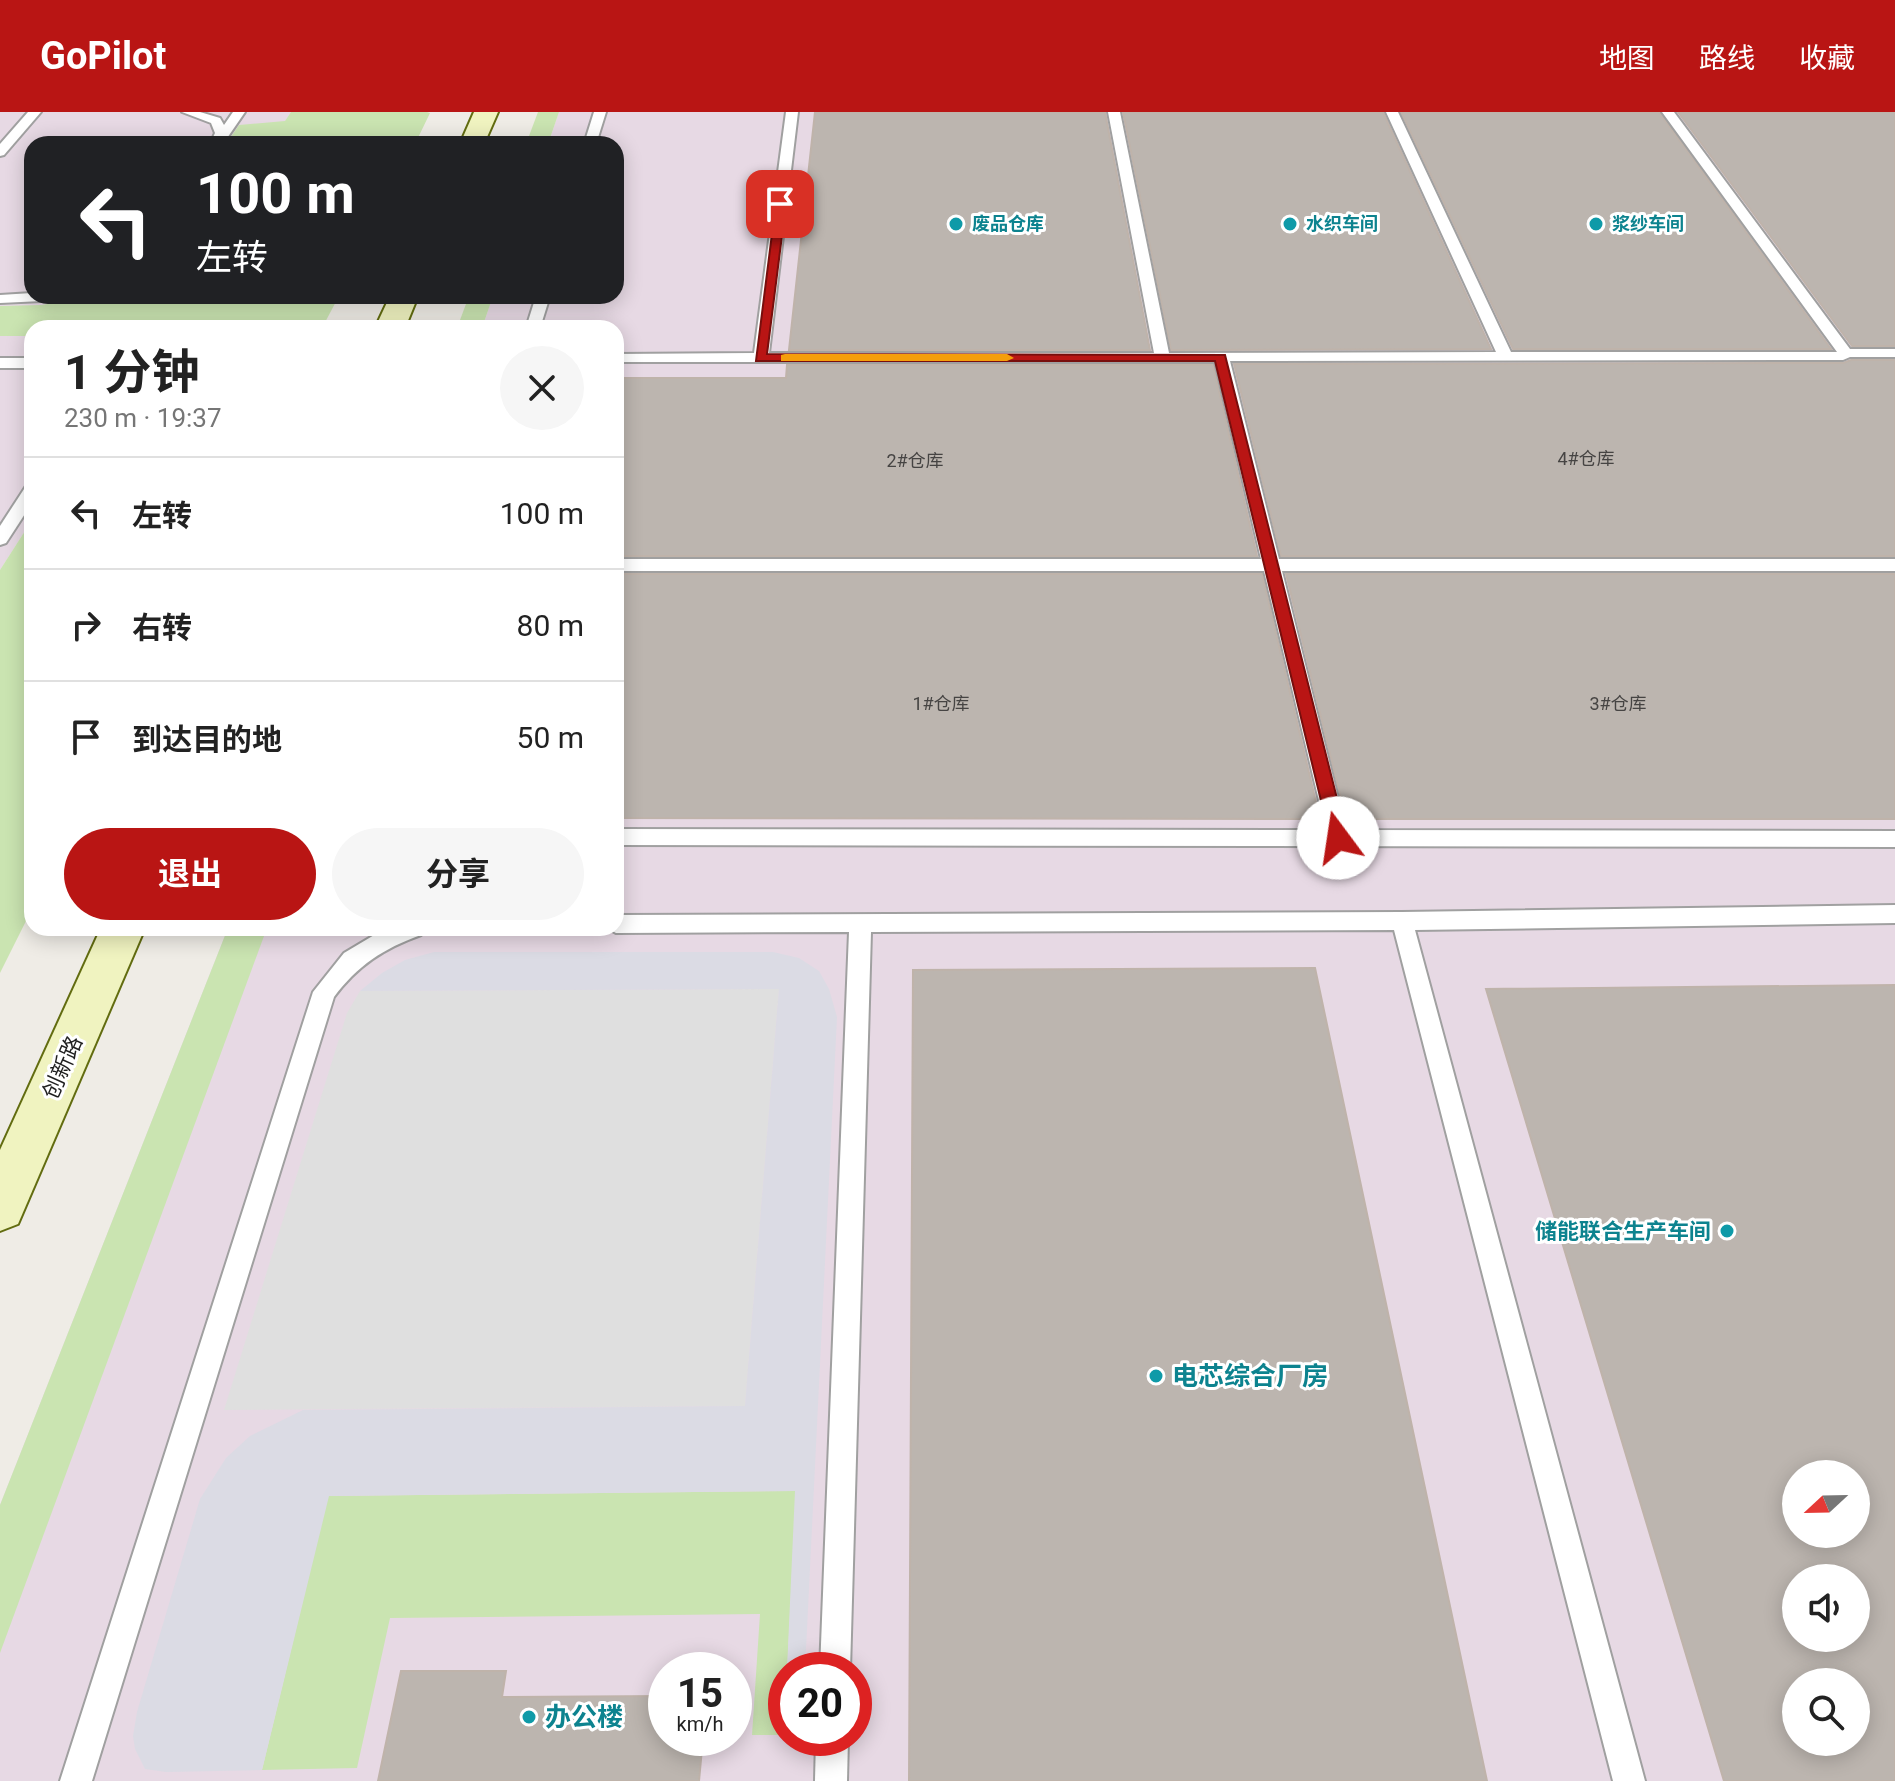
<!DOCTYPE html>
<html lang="zh">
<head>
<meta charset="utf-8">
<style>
	:root { --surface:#fff; --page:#f6f6f6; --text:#222; --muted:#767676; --line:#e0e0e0; --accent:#b91514 }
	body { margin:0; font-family:Roboto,"Noto Sans SC",sans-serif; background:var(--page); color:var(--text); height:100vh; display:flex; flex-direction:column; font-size:30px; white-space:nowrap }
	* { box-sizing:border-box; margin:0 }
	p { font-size:26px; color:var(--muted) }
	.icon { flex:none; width:44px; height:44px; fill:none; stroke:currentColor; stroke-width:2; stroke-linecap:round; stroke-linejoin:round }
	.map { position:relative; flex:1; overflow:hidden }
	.details { position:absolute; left:24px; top:208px; width:600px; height:616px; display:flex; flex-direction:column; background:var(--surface); border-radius:24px; box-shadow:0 4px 20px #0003 }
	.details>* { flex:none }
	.hud { position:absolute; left:24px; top:24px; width:600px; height:168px; border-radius:24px; box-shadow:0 4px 20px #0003; background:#202124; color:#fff; overflow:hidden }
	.needle { width:52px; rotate:248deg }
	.controls { position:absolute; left:1782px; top:1348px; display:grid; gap:16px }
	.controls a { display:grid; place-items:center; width:88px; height:88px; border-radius:50%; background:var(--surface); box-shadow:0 4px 20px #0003; font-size:40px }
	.speed { position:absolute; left:648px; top:1540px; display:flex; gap:16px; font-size:40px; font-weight:700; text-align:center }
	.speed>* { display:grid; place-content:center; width:104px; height:104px; border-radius:50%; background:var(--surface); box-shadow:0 4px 20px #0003; line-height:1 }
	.speed small { font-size:20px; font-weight:400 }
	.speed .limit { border:12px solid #d22; background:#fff; color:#111 }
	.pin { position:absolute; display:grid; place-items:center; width:68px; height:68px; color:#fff; margin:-34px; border-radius:16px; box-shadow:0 4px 12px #0006 }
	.me { position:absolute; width:88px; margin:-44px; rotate:346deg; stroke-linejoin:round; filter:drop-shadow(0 0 6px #0008) }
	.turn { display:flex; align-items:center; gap:28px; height:168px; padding:0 40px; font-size:36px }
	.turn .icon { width:104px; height:104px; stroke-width:2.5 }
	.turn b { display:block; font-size:56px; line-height:68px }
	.round { display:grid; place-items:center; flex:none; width:84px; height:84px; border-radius:42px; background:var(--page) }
	.head { display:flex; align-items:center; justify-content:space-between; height:136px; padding:0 40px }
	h1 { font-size:48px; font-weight:700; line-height:60px }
	.cta { display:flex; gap:16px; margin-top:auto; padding:16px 40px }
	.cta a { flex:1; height:92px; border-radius:48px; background:var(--accent); color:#fff; font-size:32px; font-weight:700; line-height:92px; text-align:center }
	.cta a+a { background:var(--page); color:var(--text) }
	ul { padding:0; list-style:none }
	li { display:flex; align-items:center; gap:24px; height:112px; padding:0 40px; border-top:2px solid var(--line) }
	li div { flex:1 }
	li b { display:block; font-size:30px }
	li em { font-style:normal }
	header { display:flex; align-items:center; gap:48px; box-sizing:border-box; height:112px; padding:0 40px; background:var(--accent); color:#fff }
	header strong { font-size:38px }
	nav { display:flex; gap:44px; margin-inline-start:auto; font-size:28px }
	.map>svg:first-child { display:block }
</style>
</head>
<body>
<header>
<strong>GoPilot</strong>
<nav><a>地图</a><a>路线</a><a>收藏</a></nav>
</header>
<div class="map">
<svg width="1895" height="1669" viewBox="0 0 1895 1669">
	<rect width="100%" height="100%" fill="#efece6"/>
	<g fill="#e7d9e4" fill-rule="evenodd">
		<path d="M0 0H291L271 32H32V184H174L32 216V408L0 458Z"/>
		<path d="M559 0H1895V1669H0V1393L228 816H616V216H482L493 184H616V32H548ZM1796 1362H1856V1422H1796ZM1796 1466H1856V1526H1796ZM666 1558H734V1626H666ZM786 1558H854V1626H786ZM1796 1570H1856V1630H1796Z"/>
	</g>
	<g fill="#cae4b1">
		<path d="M291 0H427L430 1 415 32H226L239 13 285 9Z"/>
		<path d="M538 0H559L548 32H526Z"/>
		<path d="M87 184H339L322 216H32V224H0V194L42 193Z"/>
		<path d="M469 184H493L482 216H457Z"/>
		<path d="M32 408V797L0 861V458Z"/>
		<path d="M228 816H267L0 1541V1393Z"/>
		<path d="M796 1379 784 1623H752L760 1502 390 1506 357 1656 262 1658 328 1384Z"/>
	</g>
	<path fill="#dfdfdf" d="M779 877 745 1294 224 1298 347 901 360 879Z"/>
	<path fill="#dbdbe4" d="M434 840H773L799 846 819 859 829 877 837 905 805 1558H787L795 1379 329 1384 262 1658 166 1660 145 1657 135 1637 133 1624 137 1600 200 1387 226 1346 250 1324 303 1298 745 1294 779 877 360 879 382 861 405 848Z"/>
	<g fill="#bcb5af" stroke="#bfb3aa" stroke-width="2" fill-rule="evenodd">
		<path d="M815 0H1105L1150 238H789Z"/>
		<path d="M1123 0H1383L1491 237 1171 238Z"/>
		<path d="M1401 0H1659L1831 237H1513Z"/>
		<path d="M1678 0H1895V234H1852Z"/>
		<path d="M1851 248H1895V444H1281L1234 252 1843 251Z"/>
		<path d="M787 253H1213L1257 444H616V266H786Z"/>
		<path d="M616 462H1262L1320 707 616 706Z"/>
		<path d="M1286 462H1895V707H1346Z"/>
		<path d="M1315 856 1487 1669H909L913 858Z"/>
		<path d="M1895 873V1669H1724L1486 877ZM1796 1362H1856V1422H1796ZM1796 1466H1856V1526H1796ZM1796 1570H1856V1630H1796Z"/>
		<path d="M401 1559H506L502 1585 666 1584V1626H703L699 1669H378Z"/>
	</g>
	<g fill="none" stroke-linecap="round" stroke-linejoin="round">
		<defs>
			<g id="lane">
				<path d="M28 0H41L4 43 0 44V32Z"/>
				<path d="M182 0H200L220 6 224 13 233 0H245L223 32H210L215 21 211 11Z"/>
				<path d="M594 0H606L596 32H584Z"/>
				<path d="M786 0H798L769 241H1154L1108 0H1120L1169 241 1496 240 1386 0H1398L1511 240H1837L1662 0H1674L1850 237H1895V245H1850L1843 248 1230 249 1279 447H1895V459H1282L1346 718 1895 719V735L616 733V717L1326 718 1264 459H616V447H1261L1215 250H616V242L754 241Z"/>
				<path d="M32 181V184H70L63 188 0 191V183Z"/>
				<path d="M536 184H550L540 216H526Z"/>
				<rect x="0" y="246" width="32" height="10"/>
				<path d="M32 373V391L6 431 0 433V414L26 374Z"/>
				<path d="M1895 793V811L1415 818 1645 1669H1613L1394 818 871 820 850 1558H820L849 820 616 821 607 816H616V803L1402 800Z"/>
				<path d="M386 816H424L421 823C384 836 357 854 334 885L92 1669H60L313 880 344 841Z"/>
				<path d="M816 1626H848L847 1669H815Z"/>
			</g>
			<g id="secondary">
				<path d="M474 0H498L484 32H460Z"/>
				<path d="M390 184H418L405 216H375Z"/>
				<path d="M101 816H145L18 1112 0 1119V1038Z"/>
			</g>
		</defs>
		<use href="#lane" stroke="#a0a0a0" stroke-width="4"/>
		<use href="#secondary" stroke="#626c10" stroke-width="4"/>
		<use href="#lane" fill="#fff" fill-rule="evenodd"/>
		<use href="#secondary" fill="#f0f3c0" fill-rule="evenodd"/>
	</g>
	<path fill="#b91514" stroke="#780e0d" stroke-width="2" d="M776 90 786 92 767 242 1225 243 1347 726 1344 731 1338 733 1330 726 1215 249H756Z"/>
	<path fill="#f59e0b" d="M785 242H1007L1014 246 1007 249H781V243Z"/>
	<g fill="#0f9aa8" stroke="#fff" stroke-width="3">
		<circle cx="956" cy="112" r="8"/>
		<circle cx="1290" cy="112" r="8"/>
		<circle cx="1596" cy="112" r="8"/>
		<circle cx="1727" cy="1119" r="8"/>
		<circle cx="1156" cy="1264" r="8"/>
		<circle cx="529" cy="1605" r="8"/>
	</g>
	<g text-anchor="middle" stroke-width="6" stroke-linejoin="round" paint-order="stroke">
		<g font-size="18" font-weight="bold" fill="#0d838f" stroke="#fff" text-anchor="start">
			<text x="972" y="118">废品仓库</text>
			<text x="1306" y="118">水织车间</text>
			<text x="1612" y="118">浆纱车间</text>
		</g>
		<g font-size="18" fill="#464443">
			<text x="1586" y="353">4#仓库</text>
			<text x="915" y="355">2#仓库</text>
			<text x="941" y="598">1#仓库</text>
			<text x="1618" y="598">3#仓库</text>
		</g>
		<g font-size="22" fill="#1f1f1f" stroke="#fff">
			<text transform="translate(62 955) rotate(-66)" y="8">创新路</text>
		</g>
		<g font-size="22" font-weight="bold" fill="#0d838f" stroke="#fff" text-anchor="end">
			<text x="1711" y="1127">储能联合生产车间</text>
		</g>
		<g font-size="26" font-weight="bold" fill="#0d838f" stroke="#fff" text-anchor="start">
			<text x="1172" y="1273">电芯综合厂房</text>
			<text x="545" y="1614">办公楼</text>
		</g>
	</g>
</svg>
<div class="controls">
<a><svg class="needle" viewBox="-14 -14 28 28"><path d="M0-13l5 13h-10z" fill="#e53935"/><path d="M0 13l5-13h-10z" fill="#767676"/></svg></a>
<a><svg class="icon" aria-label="sound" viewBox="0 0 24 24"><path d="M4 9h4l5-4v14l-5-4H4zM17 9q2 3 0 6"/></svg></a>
<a><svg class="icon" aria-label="search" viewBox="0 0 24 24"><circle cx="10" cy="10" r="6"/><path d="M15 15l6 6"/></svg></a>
</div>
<div class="speed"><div>15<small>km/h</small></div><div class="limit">20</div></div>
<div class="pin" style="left:780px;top:92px;background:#d93025"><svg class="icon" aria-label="arrive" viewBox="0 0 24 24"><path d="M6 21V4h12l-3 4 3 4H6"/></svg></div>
<svg class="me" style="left:1338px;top:726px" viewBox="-20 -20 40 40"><circle r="19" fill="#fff"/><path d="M0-13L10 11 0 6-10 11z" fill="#b91514"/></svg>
<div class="hud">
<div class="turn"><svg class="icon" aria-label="left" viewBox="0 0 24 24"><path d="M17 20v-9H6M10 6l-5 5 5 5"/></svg><div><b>100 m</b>左转</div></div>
</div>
<section class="details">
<div class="head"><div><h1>1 分钟</h1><p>230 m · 19:37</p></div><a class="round"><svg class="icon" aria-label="close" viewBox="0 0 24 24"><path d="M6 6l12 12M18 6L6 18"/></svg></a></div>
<ul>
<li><svg class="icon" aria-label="left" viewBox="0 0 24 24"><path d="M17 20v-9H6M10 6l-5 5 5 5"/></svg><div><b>左转</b></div><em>100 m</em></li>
<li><svg class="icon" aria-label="right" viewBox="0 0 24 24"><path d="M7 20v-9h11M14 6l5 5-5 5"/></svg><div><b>右转</b></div><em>80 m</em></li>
<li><svg class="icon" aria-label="arrive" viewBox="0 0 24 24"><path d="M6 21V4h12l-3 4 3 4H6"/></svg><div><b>到达目的地</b></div><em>50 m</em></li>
</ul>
<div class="cta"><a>退出</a><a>分享</a></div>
</section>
</div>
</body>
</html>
